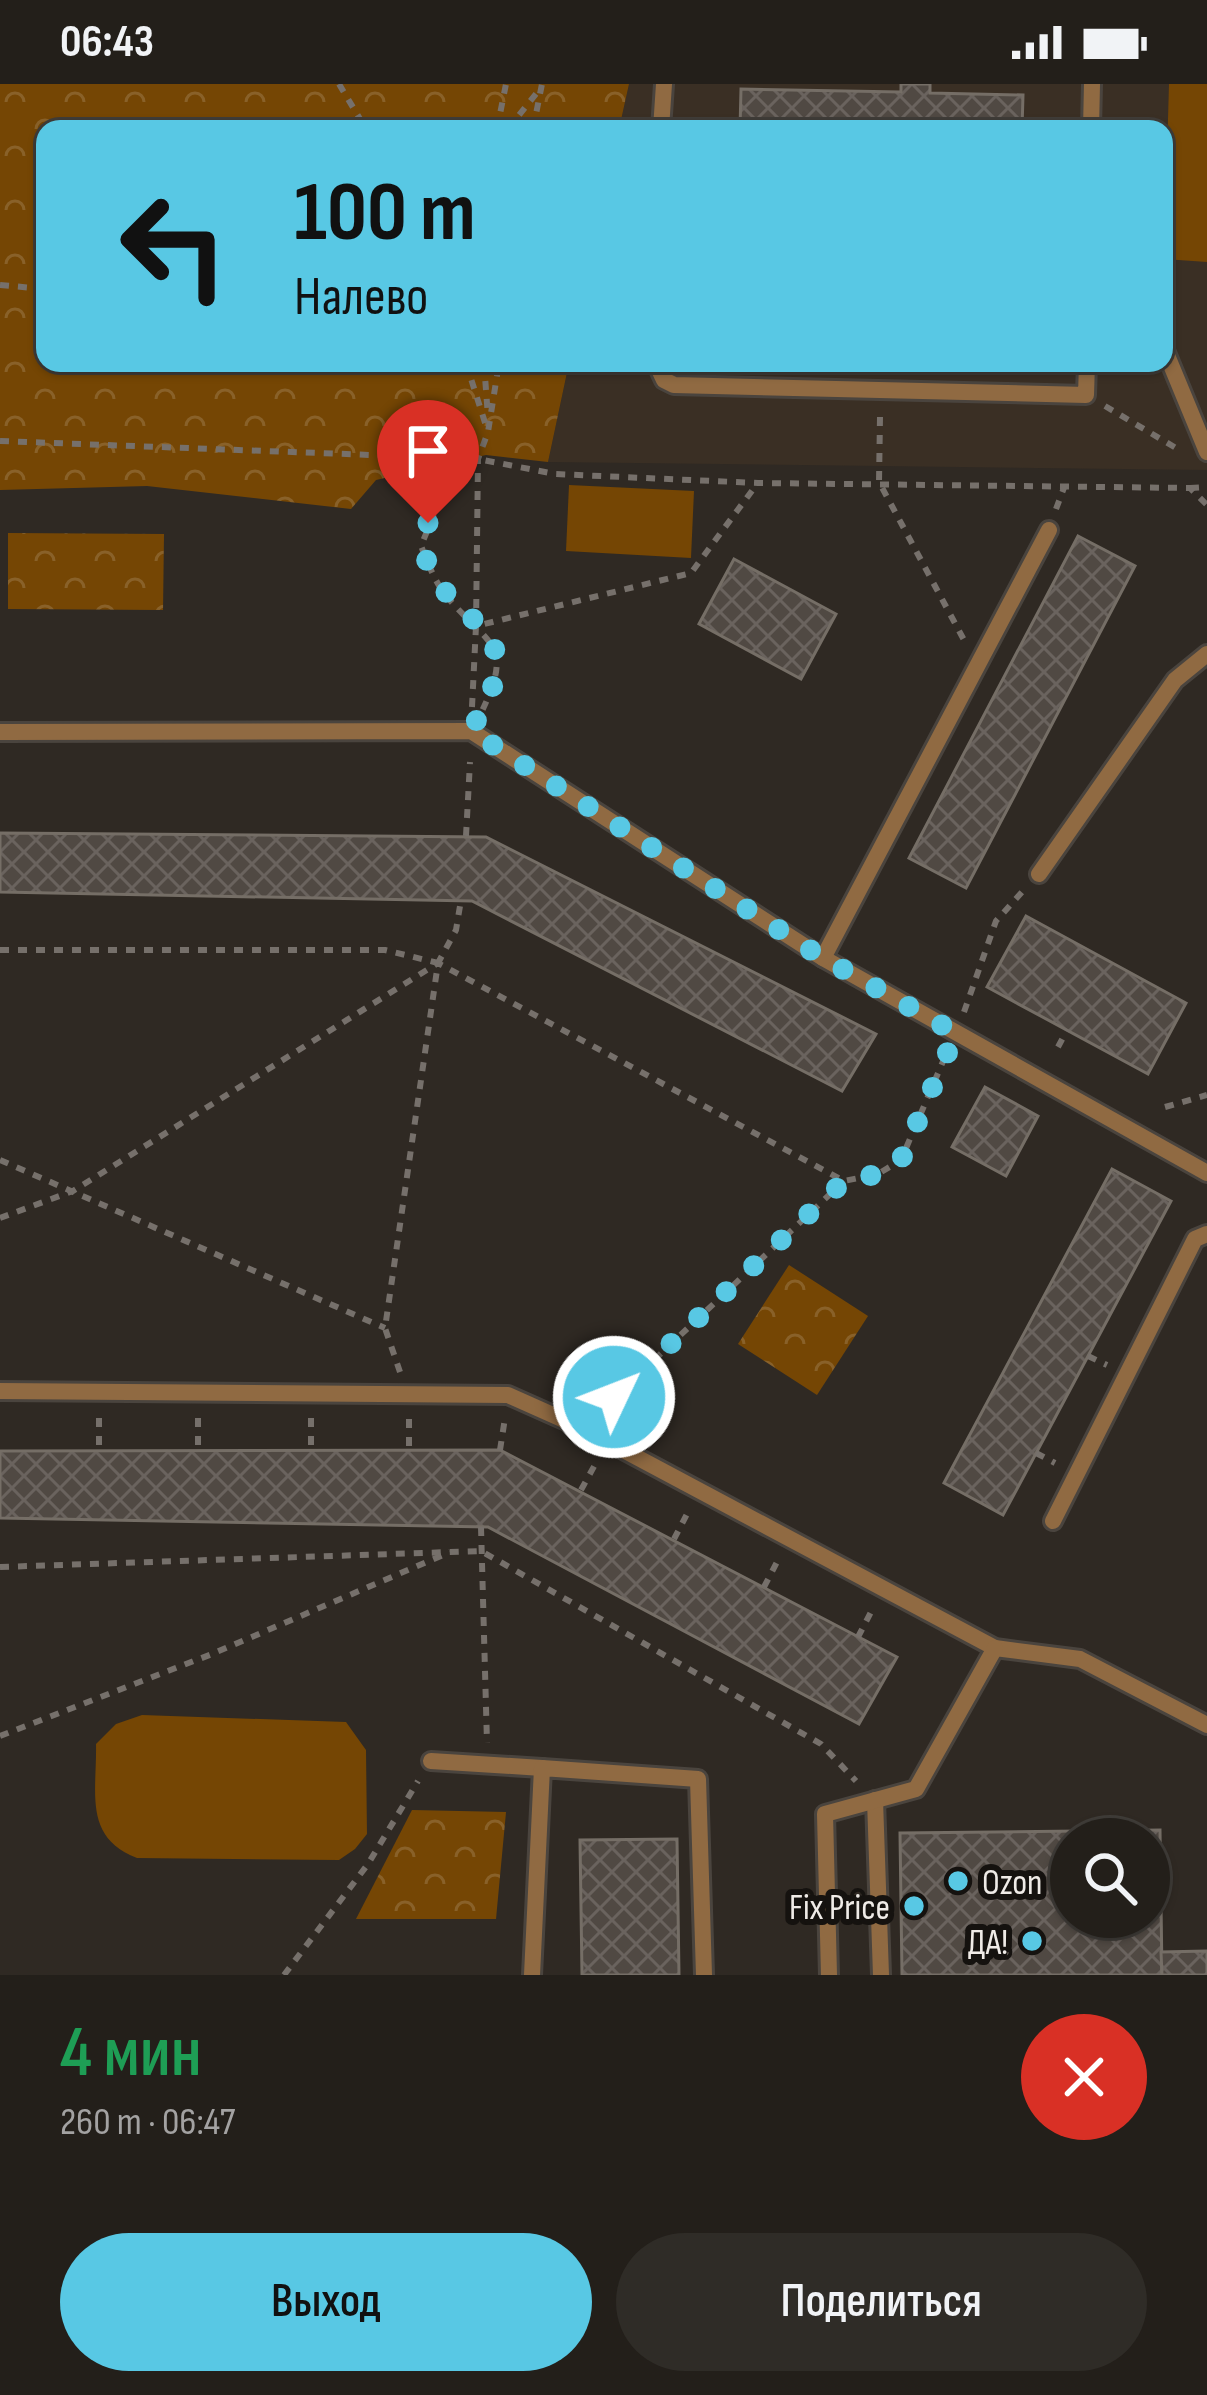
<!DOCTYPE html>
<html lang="ru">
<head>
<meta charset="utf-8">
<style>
	:root { --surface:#231f1a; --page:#2f2c27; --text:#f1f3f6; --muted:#a3a2a2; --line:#403d39; --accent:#58c8e4 }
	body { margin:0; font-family:"Sofia Sans Condensed",sans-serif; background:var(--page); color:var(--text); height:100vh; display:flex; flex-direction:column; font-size:45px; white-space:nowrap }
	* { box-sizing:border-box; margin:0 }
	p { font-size:39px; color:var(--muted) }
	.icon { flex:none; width:66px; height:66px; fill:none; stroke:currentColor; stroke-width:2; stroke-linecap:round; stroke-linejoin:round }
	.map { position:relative; height:1891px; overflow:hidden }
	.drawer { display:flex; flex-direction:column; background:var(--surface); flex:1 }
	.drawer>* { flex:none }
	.banner { position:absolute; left:36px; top:36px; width:1137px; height:252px; border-radius:24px; box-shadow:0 3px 9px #0004,0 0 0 3px var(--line); background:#58c8e4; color:#111; overflow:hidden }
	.controls { position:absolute; left:1050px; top:1734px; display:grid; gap:24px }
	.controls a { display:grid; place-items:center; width:120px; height:120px; border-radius:50%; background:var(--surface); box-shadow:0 3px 9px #0004,0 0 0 3px var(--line); font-size:60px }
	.pin { position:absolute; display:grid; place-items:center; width:102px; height:102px; color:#fff; margin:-123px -51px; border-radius:50% 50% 50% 0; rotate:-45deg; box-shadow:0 0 12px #0007 }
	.pin .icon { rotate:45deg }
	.me { position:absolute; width:132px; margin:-66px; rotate:47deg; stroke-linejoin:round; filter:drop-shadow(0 0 9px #0008) }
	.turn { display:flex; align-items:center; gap:42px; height:252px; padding:0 60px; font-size:54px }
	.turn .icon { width:156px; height:156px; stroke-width:2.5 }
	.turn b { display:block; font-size:84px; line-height:102px }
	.round { display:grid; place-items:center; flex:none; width:126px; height:126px; border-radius:63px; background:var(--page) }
	.headline { display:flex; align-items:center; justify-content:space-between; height:204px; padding:0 60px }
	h1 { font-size:72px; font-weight:600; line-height:90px; color:#1e9e55 }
	.action { display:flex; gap:24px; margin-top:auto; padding:24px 60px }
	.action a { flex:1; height:138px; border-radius:72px; background:var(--accent); color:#111; font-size:48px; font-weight:600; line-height:138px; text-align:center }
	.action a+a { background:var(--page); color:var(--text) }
	.status { display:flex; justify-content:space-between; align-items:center; height:84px; padding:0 60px; background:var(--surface); direction:ltr }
	.status svg { height:33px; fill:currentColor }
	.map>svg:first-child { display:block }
</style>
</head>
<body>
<div class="status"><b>06:43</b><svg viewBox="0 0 49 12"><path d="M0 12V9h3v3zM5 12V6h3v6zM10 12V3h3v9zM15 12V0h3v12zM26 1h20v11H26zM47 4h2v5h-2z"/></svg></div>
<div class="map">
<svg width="1207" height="1891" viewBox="0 0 1207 1891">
	<defs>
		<pattern id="forest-crowns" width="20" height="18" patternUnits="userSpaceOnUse" patternTransform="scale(3)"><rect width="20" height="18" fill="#754604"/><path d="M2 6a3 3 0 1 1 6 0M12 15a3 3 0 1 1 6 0" fill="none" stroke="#896129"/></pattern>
		<pattern id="building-cross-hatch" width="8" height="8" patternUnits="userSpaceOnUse" patternTransform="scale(3)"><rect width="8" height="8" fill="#504943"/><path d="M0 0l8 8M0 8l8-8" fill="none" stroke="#6a635e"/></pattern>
	</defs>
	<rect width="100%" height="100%" fill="#2f2923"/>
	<path fill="#3a2f24" d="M629 0H1207V386L548 378 569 279H1164V45H619Z"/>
	<g fill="#754604">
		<path d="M1169 0H1207V178L1164 175Z"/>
		<path d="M569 401 694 407 691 474 566 467Z"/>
		<path d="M142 1631 346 1638 366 1666 367 1750 355 1765 339 1776 137 1774C83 1753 97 1709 96 1660L116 1640Z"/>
	</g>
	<g fill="url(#forest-crowns)">
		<path d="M0 0H629L619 45H45V279H569L548 378 486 371 376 396 351 425 147 402 0 406Z"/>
		<path d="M8 449 164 450 163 526 8 525Z"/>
		<path d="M789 1181 868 1232 817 1311 738 1260Z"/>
		<path d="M412 1726 506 1728 496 1835H356Z"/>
	</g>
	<g fill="url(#building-cross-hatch)" stroke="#756e66" stroke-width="3" fill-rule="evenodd">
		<path d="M901 0H930V9L1023 11 1022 45H740L741 5 901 8Z"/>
		<path d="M1078 452 1135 482 966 804 909 774Z"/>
		<path d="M734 475 836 530 801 595 699 540Z"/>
		<path d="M0 749 486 753 876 950 842 1007 472 817 0 808Z"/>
		<path d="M1026 832 1186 919 1148 990 987 903Z"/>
		<path d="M985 1003 1038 1032 1006 1092 952 1063Z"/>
		<path d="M1112 1085 1171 1117 1003 1431 944 1399Z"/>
		<path d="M500 1366 897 1573 859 1640 488 1443 0 1434V1367Z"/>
		<path d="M1160 1746 1162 1891H902L900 1749ZM1071 1755H1149V1833H1071Z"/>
		<path d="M677 1755 679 1891H582L580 1756Z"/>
		<path d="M1207 1867V1891H1162L1161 1868Z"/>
	</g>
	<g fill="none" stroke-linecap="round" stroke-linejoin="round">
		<defs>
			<g id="service">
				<path d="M661 45 664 0"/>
				<path d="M1091 45 1092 0"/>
				<path d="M1164 264 1207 368"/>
				<path d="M656 279 664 296 674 301 1086 311 1087 279"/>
				<path d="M0 648 471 647 823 874 1207 1089"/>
				<path d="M1039 790 1175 596 1207 570"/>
				<path d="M823 874 1049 446"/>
				<path d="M0 1307 508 1311 582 1344 995 1564 1080 1575 1207 1641"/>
				<path d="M1053 1437 1195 1155 1207 1150"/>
				<path d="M431 1677 542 1684"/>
				<path d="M875 1716 881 1891"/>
				<path d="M532 1891 542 1684 698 1695 704 1891"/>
				<path d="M829 1891 825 1730 916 1705 995 1564"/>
			</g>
		</defs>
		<use href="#service" stroke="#4a443e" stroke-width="22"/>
		<g stroke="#76706b" stroke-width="6" stroke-dasharray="9 9" stroke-linecap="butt">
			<path d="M339 0 366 45"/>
			<path d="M497 45 506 0"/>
			<path d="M508 45 539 6"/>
			<path d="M533 45 542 0"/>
			<path d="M0 201 45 205"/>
			<path d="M466 279 487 345"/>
			<path d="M484 279 488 333"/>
			<path d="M1105 322 1176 364"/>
			<path d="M880 333 879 398 964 556"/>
			<path d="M0 357 478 375 555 390 758 399 1190 404 1207 421"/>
			<path d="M395 372 428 438"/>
			<path d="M478 375 442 411 421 462C428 479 435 499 448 514 489 562 515 559 481 629"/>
			<path d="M1190 404 1207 403"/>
			<path d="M1056 425 1065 401"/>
			<path d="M476 542 478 375 488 348 499 279"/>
			<path d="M472 623 476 542 691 489 757 400"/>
			<path d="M466 752 470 678"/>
			<path d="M0 866H385L438 879"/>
			<path d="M964 928 996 837 1023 807"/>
			<path d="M1058 963 1067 946"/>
			<path d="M1165 1023 1207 1011"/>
			<path d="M0 1076 385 1244"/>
			<path d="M0 1134 73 1107 438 879 844 1097 878 1090 901 1076 947 968"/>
			<path d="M1088 1272 1107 1281"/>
			<path d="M400 1288 385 1244 438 879 456 846 461 816"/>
			<path d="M602 1325 844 1097"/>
			<path d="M99 1334V1367"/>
			<path d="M198 1334V1366"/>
			<path d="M311 1334V1366"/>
			<path d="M409 1335V1366"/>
			<path d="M500 1366 505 1334"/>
			<path d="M1036 1369 1055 1379"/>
			<path d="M581 1406 597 1377"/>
			<path d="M481 1443 487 1659"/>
			<path d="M674 1455 689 1426"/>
			<path d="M0 1483 481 1467 821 1660 856 1697"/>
			<path d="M764 1503 779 1474"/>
			<path d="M858 1553 873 1524"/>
			<path d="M0 1652 212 1570 450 1468"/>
			<path d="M284 1891 368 1780 418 1697"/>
		</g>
		<use href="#service" stroke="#906a42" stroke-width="16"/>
	</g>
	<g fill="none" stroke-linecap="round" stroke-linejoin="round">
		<path stroke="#58c8e4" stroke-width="21" stroke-dasharray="0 37.8" d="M428 439C405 513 503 529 497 585 494 607 481 627 471 647L823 874 956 949 901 1076 878 1090 844 1097 614 1313"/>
	</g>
	<g fill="#58c8e4" stroke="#15120f" stroke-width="4.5">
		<circle cx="958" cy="1797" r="12"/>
		<circle cx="914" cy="1822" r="12"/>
		<circle cx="1032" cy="1857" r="12"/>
	</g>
	<g text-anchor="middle" stroke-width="12" stroke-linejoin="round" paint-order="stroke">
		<g font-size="36" fill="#efebe7" stroke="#15120f" text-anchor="end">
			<text x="982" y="1810" text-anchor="start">Ozon</text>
			<text x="890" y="1835">Fix Price</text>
			<text x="1008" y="1870">ДА!</text>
		</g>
	</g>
</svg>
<div class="controls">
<a><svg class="icon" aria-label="search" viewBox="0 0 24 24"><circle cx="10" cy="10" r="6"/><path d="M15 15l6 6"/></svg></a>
</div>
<div class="pin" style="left:428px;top:439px;background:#d93025"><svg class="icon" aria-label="arrive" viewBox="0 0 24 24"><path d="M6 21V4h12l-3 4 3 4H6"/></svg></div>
<svg class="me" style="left:614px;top:1313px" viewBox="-20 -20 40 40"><circle r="17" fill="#58c8e4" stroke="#fff" stroke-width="3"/><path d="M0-11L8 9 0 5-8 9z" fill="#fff"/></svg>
<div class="banner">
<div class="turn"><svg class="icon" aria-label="left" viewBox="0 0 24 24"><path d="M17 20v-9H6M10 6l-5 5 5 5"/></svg><div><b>100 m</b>Налево</div></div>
</div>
</div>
<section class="drawer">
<div class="headline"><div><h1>4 мин</h1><p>260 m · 06:47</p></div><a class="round" style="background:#d93025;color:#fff"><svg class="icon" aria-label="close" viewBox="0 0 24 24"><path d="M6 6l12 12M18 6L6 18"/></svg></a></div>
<div class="action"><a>Выход</a><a>Поделиться</a></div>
</section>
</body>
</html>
